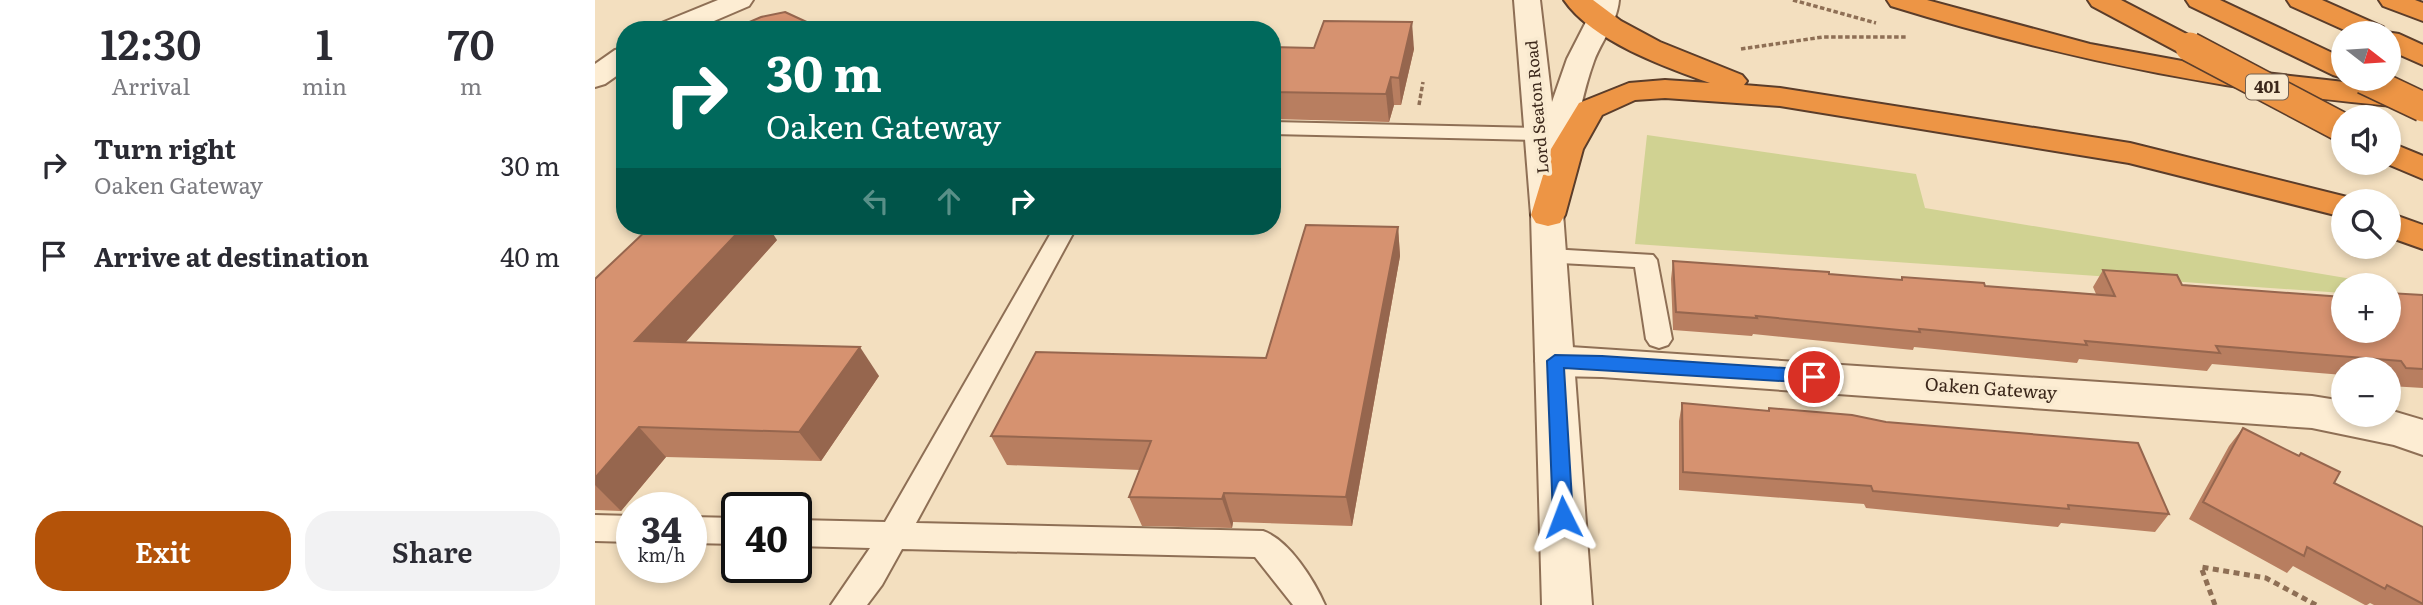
<!DOCTYPE html>
<html lang="en">
<head>
<meta charset="utf-8">
<style>
	:root { --surface:#fff; --page:#f2f2f3; --text:#2b2b33; --muted:#7c7c81; --accent:#b45309 }
	body { margin:0; font-family:Literata,serif; background:var(--page); color:var(--text); height:100vh; display:flex; flex-direction:column; font-size:26px; white-space:nowrap }
	* { box-sizing:border-box; margin:0 }
	p { font-size:23px; color:var(--muted) }
	.icon { flex:none; width:38px; height:38px; fill:none; stroke:currentColor; stroke-width:2; stroke-linecap:round; stroke-linejoin:round }
	.map { position:relative; flex:1; overflow:hidden }
	.details { display:flex; flex-direction:column; background:var(--surface); width:595px }
	.details>* { flex:none }
	.top-card { position:absolute; left:21px; top:21px; width:665px; height:214px; border-radius:28px; box-shadow:0 4px 10px #0003; background:#00695c; color:#fff; overflow:hidden }
	.needle { width:46px; rotate:107deg }
	.tools { position:absolute; left:1736px; top:21px; display:grid; gap:14px }
	.tools a { display:grid; place-items:center; width:70px; height:70px; border-radius:50%; background:var(--surface); box-shadow:0 4px 10px #0003; font-size:35px }
	.speed { position:absolute; left:21px; top:492px; display:flex; gap:14px; font-size:35px; font-weight:700; text-align:center }
	.speed>* { display:grid; place-content:center; width:91px; height:91px; border-radius:50%; background:var(--surface); box-shadow:0 4px 10px #0003; line-height:1 }
	.speed small { font-size:18px; font-weight:400 }
	.speed .limit { border:4px solid #111; border-radius:10px; background:#fff; color:#111 }
	.pin { position:absolute; display:grid; place-items:center; width:60px; height:60px; color:#fff; margin:-30px; border:4px solid #fff; border-radius:50%; box-shadow:0 2px 7px #0007 }
	.me { position:absolute; width:77px; margin:-38px; rotate:357deg; stroke-linejoin:round; filter:drop-shadow(0 0 5px #0008) }
	.turn { display:flex; align-items:center; gap:24px; height:147px; padding:0 35px; font-size:32px }
	.turn .icon { width:91px; height:91px; stroke-width:2.5 }
	.turn b { display:block; font-size:49px; line-height:60px }
	.lanes { display:flex; align-items:center; height:66px; padding:0 35px; background:#0003; justify-content:center; gap:35px; direction:ltr }
	.lanes .off { opacity:.35 }
	.eta { display:flex; justify-content:space-evenly; align-items:center; height:119px; text-align:center }
	.eta b { font-size:42px; font-weight:600; line-height:49px }
	.action { display:flex; gap:14px; margin-top:auto; padding:14px 35px }
	.action a { flex:1; height:80px; border-radius:28px; background:var(--accent); color:#fff; font-size:28px; font-weight:600; line-height:80px; text-align:center }
	.action a+a { background:var(--page); color:var(--text) }
	ul { padding:0; list-style:none }
	li { display:flex; align-items:center; gap:21px; height:91px; padding:0 35px }
	li div { flex:1 }
	li b { display:block; font-size:26px }
	li em { font-style:normal }
	main { display:flex; flex:1; min-height:0 }
	.map>svg:first-child { display:block }
</style>
</head>
<body>
<main>
<section class="details">
<div class="eta">
<div><b>12:30</b><p>Arrival</p></div>
<div><b>1</b><p>min</p></div>
<div><b>70</b><p>m</p></div>
</div>
<ul>
<li><svg class="icon" aria-label="right" viewBox="0 0 24 24"><path d="M7 20v-9h11M14 6l5 5-5 5"/></svg><div><b>Turn right</b><p>Oaken Gateway</p></div><em>30 m</em></li>
<li><svg class="icon" aria-label="arrive" viewBox="0 0 24 24"><path d="M6 21V4h12l-3 4 3 4H6"/></svg><div><b>Arrive at destination</b></div><em>40 m</em></li>
</ul>
<div class="action"><a>Exit</a><a>Share</a></div>
</section>
<div class="map">
<svg width="1828" height="605" viewBox="0 0 1828 605">
	<rect width="100%" height="100%" fill="#f3dfbf"/>
	<path fill="#d0d292" d="M1052 135 1321 174 1330 208 1793 285H1748V293L1040 244Z"/>
	<g fill="none" stroke-linecap="round" stroke-linejoin="round">
		<defs>
			<g id="service">
				<path d="M677 122 945 128 952 130 955 134 952 138 945 140 677 134Z"/>
				<path d="M460 226H482L321 523 668 531C694 540 719 580 730 605H698L660 557 307 549 287 585 272 605H236L275 548 201 546V520L290 522Z"/>
				<path d="M955 249 1058 255 1062 260 1077 339 1073 345 1064 348 1055 345 1051 339 1040 267 947 262 943 257 947 252Z"/>
				<path d="M0 515 37 516V542L0 541Z"/>
				<path d="M96 517 142 518V544L96 543Z"/>
			</g>
			<g id="minor">
				<path d="M123 0H158L154 6 98 30H61L64 24Z"/>
				<path d="M30 48V70L10 84 0 87V64L20 50Z"/>
				<path d="M960 346 1717 396 1748 401V415H1794V410L1828 420V455L1799 445 1717 428 1007 377 960 376 946 371 940 361 946 351Z"/>
			</g>
			<path id="tertiary" d="M919 0H945L957 102 972 59 994 16 998 0H1024C1022 23 1007 40 999 61 987 94 981 129 976 164L972 171 965 172 997 605H947L936 215Z"/>
			<g id="motorway">
				<path d="M969 0H998L1026 21 1065 42 1147 75 1152 81 1149 85 1185 88 1535 143 1760 199 1762 201H1748V217L1534 163 1185 106 1070 98 1040 100 1007 115 988 149 970 215 965 223 953 226 941 223 936 215 956 149 984 103 1034 83 1070 80 1115 83C1070 67 997 41 969 0Z"/>
				<path d="M1292 0H1332L1495 44 1625 68 1821 90 1828 92V106L1821 108C1641 94 1468 59 1296 6Z"/>
				<path d="M1493 0H1526L1605 41 1609 47 1605 53 1595 55 1585 53 1497 6Z"/>
				<path d="M1591 0H1625L1748 58V78L1738 75 1595 6Z"/>
				<path d="M1692 0H1727L1788 27 1791 32 1804 34 1828 45V65L1794 50V33H1756L1696 6Z"/>
				<path d="M1784 0H1820L1828 3V21L1788 6Z"/>
				<path d="M1794 142 1828 156V179L1790 163H1794Z"/>
				<path d="M1794 213 1828 225V249L1794 237Z"/>
			</g>
		</defs>
		<use href="#service" stroke="#8e6f55" stroke-width="4"/>
		<use href="#minor" stroke="#8e6f55" stroke-width="4"/>
		<use href="#tertiary" stroke="#8e6f55" stroke-width="4"/>
		<use href="#motorway" stroke="#5b3d2a" stroke-width="4"/>
		<g stroke="#8e6f55" stroke-width="3.5" stroke-dasharray="4.5 2.5" stroke-linecap="butt">
			<path d="M1198 0 1281 23"/>
			<path d="M1146 49 1228 37H1311"/>
			<path d="M824 105 828 82"/>
		</g>
		<path stroke="#8e6f55" stroke-width="5" stroke-dasharray="6 4.5" stroke-linecap="butt" d="M1620 605 1606 567 1671 578 1721 605"/>
		<use href="#service" fill="#fdedd3" fill-rule="evenodd"/>
		<use href="#minor" fill="#fdedd3" fill-rule="evenodd"/>
		<use href="#tertiary" fill="#fdedd3" fill-rule="evenodd"/>
		<use href="#motorway" fill="#ed9545" fill-rule="evenodd"/>
		<defs>
			<g id="motorway-bridge">
				<path d="M1595 47 1748 128"/>
				<path d="M1769 79 1828 107"/>
			</g>
		</defs>
		<use href="#motorway-bridge" stroke="#5b3d2a" stroke-width="32" stroke-linecap="butt"/>
		<use href="#motorway-bridge" stroke="#ed9545" stroke-width="29"/>
	</g>
	<g fill="#b87e60">
		<path d="M677 47 819 49 806 105H799L794 122 677 119Z"/>
		<path d="M803 227 805 256 757 526 638 522 637 528 547 526 534 497 545 470 412 465 396 436 671 358Z"/>
		<path d="M182 240 90 342 284 376 226 461 71 457 26 511 0 510V279Z"/>
		<path d="M1078 261 1306 280 1307 277 1390 286 1501 294 1498 287 1508 270 1587 285 1748 331 1828 295V388L1795 386 1794 384V369H1748V375L1617 364 1612 371 1484 359 1482 363 1319 347 1318 350 1158 334 1157 336 1078 330 1076 279Z"/>
		<path d="M1087 403 1173 411 1174 408 1574 514 1560 532 1466 523 1463 527 1271 508 1269 504 1084 490V421Z"/>
		<path d="M1648 428 1704 456 1706 453 1739 483 1828 527V605H1779L1775 603 1772 605H1770L1698 566 1692 573 1594 519 1634 446Z"/>
	</g>
	<g fill="#96664e">
		<path d="M817 22 819 49 806 105 804 78Z"/>
		<path d="M796 77 799 105 794 122 791 94Z"/>
		<path d="M149 226H173L182 240 65 371 40 341Z"/>
		<path d="M803 227 805 256 757 526 751 497Z"/>
		<path d="M265 347 284 376 226 461 204 432Z"/>
		<path d="M44 427 71 457 26 511 0 485V478Z"/>
		<path d="M629 493 638 522 637 528 627 499Z"/>
	</g>
	<g fill="#d69270" stroke="#96664e" stroke-width="2">
		<path d="M190 12 229 30H136L166 17Z"/>
		<path d="M729 21 817 22 804 78 796 77 791 94 677 92V47L719 48Z"/>
		<path d="M711 225 803 227 751 497 629 493 627 499 534 497 556 441 396 436 441 352 671 358Z"/>
		<path d="M56 226H149L40 341 265 347 204 432 44 427 0 478V279Z"/>
		<path d="M1078 261 1234 272V274L1307 280V277L1389 283 1390 286 1520 296 1508 270 1582 275 1587 285 1748 297V331H1794V293L1828 295V369L1811 368 1806 361 1621 346 1625 353 1490 341 1492 345 1324 329 1325 332 1161 316 1162 318 1081 312Z"/>
		<path d="M1087 403 1174 411V408L1257 415 1291 422 1543 443 1574 514 1473 505 1474 509 1278 491 1276 486 1088 472Z"/>
		<path d="M1648 428 1704 456 1706 453 1745 472 1739 483 1828 527V604L1792 585 1790 589 1712 547 1709 556 1608 502Z"/>
	</g>
	<path fill="#1a73e8" stroke="#114b97" stroke-width="2" d="M960 355 1007 356 1219 370 1225 372 1227 377 1225 381 1219 383 969 368 978 517 975 523 968 526 961 523 958 517 952 361Z"/>
	<g text-anchor="middle" stroke-width="7" stroke-linejoin="round" paint-order="stroke">
		<rect fill="#f9ead0" stroke="#756251" stroke-width="2" x="1651" y="74.5" width="42" height="25" rx="5"/>
		<g font-size="16" font-weight="bold" fill="#3c281b">
			<text x="1672" y="93">401</text>
		</g>
		<g font-size="16" fill="#3c281b" stroke="#f9ead0">
			<text transform="translate(942 107) rotate(-95)" y="6">Lord Seaton Road</text>
		</g>
		<g font-size="18" fill="#3c281b" stroke="#f9ead0">
			<text transform="translate(1396 389) rotate(4)" y="6">Oaken Gateway</text>
		</g>
	</g>
</svg>
<div class="tools">
<a><svg class="needle" viewBox="-14 -14 28 28"><path d="M0-13l5 13h-10z" fill="#e53935"/><path d="M0 13l5-13h-10z" fill="#7c7c81"/></svg></a>
<a><svg class="icon" aria-label="sound" viewBox="0 0 24 24"><path d="M4 9h4l5-4v14l-5-4H4zM17 9q2 3 0 6"/></svg></a>
<a><svg class="icon" aria-label="search" viewBox="0 0 24 24"><circle cx="10" cy="10" r="6"/><path d="M15 15l6 6"/></svg></a>
<a>+</a>
<a>−</a>
</div>
<div class="speed"><div>34<small>km/h</small></div><div class="limit">40</div></div>
<div class="pin" style="left:1219px;top:377px;background:#d93025"><svg class="icon" aria-label="arrive" viewBox="0 0 24 24"><path d="M6 21V4h12l-3 4 3 4H6"/></svg></div>
<svg class="me" style="left:968px;top:517px" viewBox="-20 -20 40 40"><path d="M0-17L14 15 0 8-14 15z" fill="#1a73e8" stroke="#fff" stroke-width="4"/></svg>
<div class="top-card">
<div class="turn"><svg class="icon" aria-label="right" viewBox="0 0 24 24"><path d="M7 20v-9h11M14 6l5 5-5 5"/></svg><div><b>30 m</b>Oaken Gateway</div></div>
<div class="lanes"><svg class="icon off" aria-label="left" viewBox="0 0 24 24"><path d="M17 20v-9H6M10 6l-5 5 5 5"/></svg><svg class="icon off" aria-label="ahead" viewBox="0 0 24 24"><path d="M12 20V5M6 11l6-6 6 6"/></svg><svg class="icon" aria-label="right" viewBox="0 0 24 24"><path d="M7 20v-9h11M14 6l5 5-5 5"/></svg></div>
</div>
</div>
</main>
</body>
</html>
